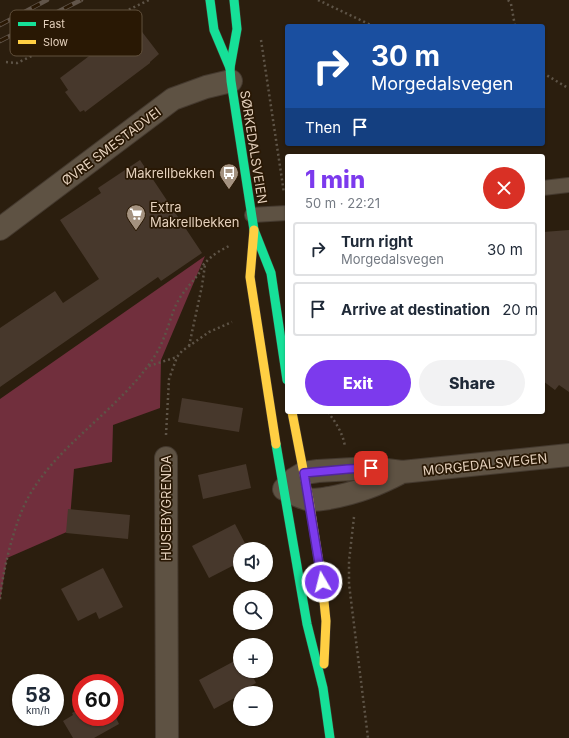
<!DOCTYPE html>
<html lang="en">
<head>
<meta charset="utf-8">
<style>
	:root { --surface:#fff; --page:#f2f2f3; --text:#1f2937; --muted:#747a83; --line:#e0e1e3; --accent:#7c3aed }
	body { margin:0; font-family:Inter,sans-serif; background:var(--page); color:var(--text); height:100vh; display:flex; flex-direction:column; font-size:15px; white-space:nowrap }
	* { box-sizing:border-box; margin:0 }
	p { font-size:13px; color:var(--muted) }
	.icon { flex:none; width:22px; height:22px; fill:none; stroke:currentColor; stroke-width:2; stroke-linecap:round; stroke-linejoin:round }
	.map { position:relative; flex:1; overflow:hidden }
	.sheet { position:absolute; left:285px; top:154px; width:260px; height:260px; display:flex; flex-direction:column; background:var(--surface); border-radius:4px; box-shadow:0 1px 3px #0004 }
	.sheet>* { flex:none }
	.top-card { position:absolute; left:285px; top:24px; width:260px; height:122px; border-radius:4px; box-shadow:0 1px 3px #0004; background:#1a4fa0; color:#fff; overflow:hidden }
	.tools { position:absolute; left:233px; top:542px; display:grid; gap:8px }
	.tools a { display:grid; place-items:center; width:40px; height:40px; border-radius:50%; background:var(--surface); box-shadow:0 1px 3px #0004; font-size:20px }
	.speed { position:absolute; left:12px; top:674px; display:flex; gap:8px; font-size:20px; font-weight:700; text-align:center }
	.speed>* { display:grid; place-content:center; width:52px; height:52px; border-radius:50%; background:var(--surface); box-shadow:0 1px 3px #0004; line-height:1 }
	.speed small { font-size:10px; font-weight:400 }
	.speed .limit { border:6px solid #d22; background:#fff; color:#111 }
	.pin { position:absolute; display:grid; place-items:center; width:34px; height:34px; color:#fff; margin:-17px; border-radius:8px; box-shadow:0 2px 6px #0006 }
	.me { position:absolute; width:44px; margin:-22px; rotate:352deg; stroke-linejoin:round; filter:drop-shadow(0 0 3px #0008) }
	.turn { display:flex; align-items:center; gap:14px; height:84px; padding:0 20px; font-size:18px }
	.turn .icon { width:52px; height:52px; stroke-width:2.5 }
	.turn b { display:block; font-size:28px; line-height:34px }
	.then { display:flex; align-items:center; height:38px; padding:0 20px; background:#0003; gap:8px; font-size:15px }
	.round { display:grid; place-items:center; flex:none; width:42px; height:42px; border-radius:21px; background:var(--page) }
	.summary { display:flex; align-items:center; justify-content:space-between; height:68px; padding:0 20px }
	h1 { font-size:24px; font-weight:800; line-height:30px; color:var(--accent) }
	.action { display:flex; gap:8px; margin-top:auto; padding:8px 20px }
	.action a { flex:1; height:46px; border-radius:24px; background:var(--accent); color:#fff; font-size:16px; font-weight:800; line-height:46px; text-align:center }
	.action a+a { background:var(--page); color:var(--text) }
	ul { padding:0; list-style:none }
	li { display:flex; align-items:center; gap:12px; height:54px; margin:0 8px 6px; padding:0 12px; border:2px solid var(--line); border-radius:4px }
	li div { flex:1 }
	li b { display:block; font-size:15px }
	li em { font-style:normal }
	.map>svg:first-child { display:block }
</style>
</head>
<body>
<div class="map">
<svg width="569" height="738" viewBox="0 0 569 738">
	<rect width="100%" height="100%" fill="#2b1e0e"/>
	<path fill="#712f3d" d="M205 256 161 360 160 408 113 425 112 462 74 469 69 531 7 558 0 601V399Z"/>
	<g fill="#47382c">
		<path d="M136 24 159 54 150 62V63L85 112 84 110 80 112 65 92 68 90 60 78 125 29 126 31Z"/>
		<path d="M140 160 202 253 161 281 158 277 0 387V328L55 291 63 303 99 279 60 220 101 193 98 188Z"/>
		<path d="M569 230V392L559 385 555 390 543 381V232Z"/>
		<path d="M182 398 243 408 239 432 178 422Z"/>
		<path d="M246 464 251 488 203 499 198 475Z"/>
		<path d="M68 509 130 515 128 539 66 533Z"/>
		<path d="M235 524 248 549H240V562L209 578 192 546Z"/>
		<path d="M103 568 123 607 99 619 96 612 78 621 61 589Z"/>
		<path d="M240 658V671H265L253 677 256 683 245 689 247 691 240 693V695L214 709 199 680Z"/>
		<path d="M81 708V717L115 716 119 724 94 738H73L63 721 73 715 72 713Z"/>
	</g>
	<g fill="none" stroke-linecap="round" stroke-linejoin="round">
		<defs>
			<g id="lane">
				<path d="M543 188 569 185"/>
				<path d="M252 215 287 213"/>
			</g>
			<g id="street">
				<path d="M0 229 173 99 206 87 231 81"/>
				<path d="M166 458 167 738"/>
				<path d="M402 472C377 485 357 493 329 498 322 499 313 501 307 499 299 497 292 493 284 489L294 479 304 473 318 471 371 468 402 472 569 455"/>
			</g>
			<g id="fast">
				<path d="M210 0 214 30 230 68"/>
				<path d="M234 0 237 29 230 68 231 81 254 230 271 273 287 380"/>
				<path d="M276 444 307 624 323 688 330 738"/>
			</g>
			<g id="slow">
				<path d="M254 230 250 277 276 444"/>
				<path d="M292 412 309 500 322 582 326 621 324 664"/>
			</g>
		</defs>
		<use href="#lane" stroke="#453a2f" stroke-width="16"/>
		<use href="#street" stroke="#453a2f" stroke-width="24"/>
		<use href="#fast" stroke="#453a2f" stroke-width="10"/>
		<use href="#slow" stroke="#453a2f" stroke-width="10"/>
		<g stroke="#5e5447" stroke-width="2.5" stroke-dasharray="2 3" stroke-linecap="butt">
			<path d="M318 0 373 26"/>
			<path d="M508 0 511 4 515 26"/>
			<path d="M261 40 284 193"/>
			<path d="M6 62 17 63 149 0"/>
			<path d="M543 73 568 88"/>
			<path d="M189 346 202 286 205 265"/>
			<path d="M149 366 177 357"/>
			<path d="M328 412C336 423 343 433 345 447"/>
			<path d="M166 435 169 379 177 357 182 351 209 332 232 322"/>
			<path d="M354 517 349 561V584L368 738"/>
			<path d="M0 599C3 570 12 534 23 508 50 447 121 411 156 354 165 339 169 322 175 307 181 293 192 283 200 272 202 268 203 264 206 262 212 255 221 250 229 246"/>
		</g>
		<use href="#lane" stroke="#5e5243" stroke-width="14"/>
		<use href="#street" stroke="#5e5243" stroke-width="22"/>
		<use href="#fast" stroke="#16e098" stroke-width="9"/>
		<use href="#slow" stroke="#ffcf43" stroke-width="9"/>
		<defs>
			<g id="rail">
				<path d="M0 25 47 0"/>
				<path d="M0 41 81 0"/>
			</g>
		</defs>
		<use href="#rail" stroke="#61554a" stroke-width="4.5"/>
		<use href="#rail" stroke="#291804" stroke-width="3" stroke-dasharray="9" stroke-linecap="butt"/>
	</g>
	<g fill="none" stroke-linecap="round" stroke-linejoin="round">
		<defs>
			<path id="route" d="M322 582 304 473 348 469 371 468"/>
		</defs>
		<use href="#route" stroke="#51269a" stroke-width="10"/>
		<use href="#route" stroke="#7c3aed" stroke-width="7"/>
	</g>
	<defs>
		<symbol id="bus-pin" viewBox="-11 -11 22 30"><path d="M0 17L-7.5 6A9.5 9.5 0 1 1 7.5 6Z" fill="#a49280" stroke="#291804"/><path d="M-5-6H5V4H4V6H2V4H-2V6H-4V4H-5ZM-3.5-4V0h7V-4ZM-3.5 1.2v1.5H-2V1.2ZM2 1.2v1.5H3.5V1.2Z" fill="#fff"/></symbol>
		<symbol id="supermarket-pin" viewBox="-11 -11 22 30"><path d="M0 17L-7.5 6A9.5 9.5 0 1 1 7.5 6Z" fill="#a49280" stroke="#291804"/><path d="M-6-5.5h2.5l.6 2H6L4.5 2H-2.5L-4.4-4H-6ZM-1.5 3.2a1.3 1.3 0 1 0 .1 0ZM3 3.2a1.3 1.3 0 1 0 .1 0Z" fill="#fff"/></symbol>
	</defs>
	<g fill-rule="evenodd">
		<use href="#bus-pin" x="218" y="162" width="22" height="30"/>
		<use href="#supermarket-pin" x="125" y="203" width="22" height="30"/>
	</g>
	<g text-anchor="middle" stroke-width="3.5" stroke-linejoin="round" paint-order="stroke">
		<g font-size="13" fill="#e5d1bd" stroke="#291804">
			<text transform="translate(111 146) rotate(-37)" y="5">ØVRE SMESTADVEI</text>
			<text transform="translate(254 147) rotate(81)" y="5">SØRKEDALSVEIEN</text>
			<text transform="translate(485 464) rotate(-6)" y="5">MORGEDALSVEGEN</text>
			<text transform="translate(166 508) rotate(-90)" y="5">HUSEBYGRENDA</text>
		</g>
		<g font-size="13" fill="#e5d1bd" stroke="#291804" text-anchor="end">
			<text x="215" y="178">Makrellbekken</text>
			<text x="150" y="212" text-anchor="start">Extra<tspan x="150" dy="15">Makrellbekken</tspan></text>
		</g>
	</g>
	<rect x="10" y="10" width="132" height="46" rx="6" fill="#291804" stroke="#61503c" stroke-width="1"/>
	<rect x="18" y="22" width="18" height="4" fill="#16e098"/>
	<rect x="18" y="40" width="18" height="4" fill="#ffcf43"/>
	<g font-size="11" fill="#e5d1bd">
		<text x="43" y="28">Fast</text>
		<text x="43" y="46">Slow</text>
	</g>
</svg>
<div class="tools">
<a><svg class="icon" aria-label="sound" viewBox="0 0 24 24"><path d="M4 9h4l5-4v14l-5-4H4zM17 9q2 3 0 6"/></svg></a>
<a><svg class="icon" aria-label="search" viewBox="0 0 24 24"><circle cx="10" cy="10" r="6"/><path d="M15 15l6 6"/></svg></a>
<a>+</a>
<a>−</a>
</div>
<div class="speed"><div>58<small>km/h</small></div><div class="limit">60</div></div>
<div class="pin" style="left:371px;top:468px;background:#d93025"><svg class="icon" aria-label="arrive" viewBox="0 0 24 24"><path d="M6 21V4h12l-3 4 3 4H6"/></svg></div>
<svg class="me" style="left:322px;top:582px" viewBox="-20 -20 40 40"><circle r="17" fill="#7c3aed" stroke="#fff" stroke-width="3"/><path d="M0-11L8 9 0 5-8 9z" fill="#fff"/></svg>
<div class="top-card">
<div class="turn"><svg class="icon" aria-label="right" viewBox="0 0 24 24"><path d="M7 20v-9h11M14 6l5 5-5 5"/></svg><div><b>30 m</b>Morgedalsvegen</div></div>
<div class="then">Then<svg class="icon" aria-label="arrive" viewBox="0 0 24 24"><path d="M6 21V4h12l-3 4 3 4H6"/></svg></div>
</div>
<section class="sheet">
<div class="summary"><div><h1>1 min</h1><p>50 m · 22:21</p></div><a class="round" style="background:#d93025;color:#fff"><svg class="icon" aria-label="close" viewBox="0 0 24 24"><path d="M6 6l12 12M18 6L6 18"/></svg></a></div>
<ul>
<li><svg class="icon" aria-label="right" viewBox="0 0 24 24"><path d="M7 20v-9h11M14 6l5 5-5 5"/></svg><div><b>Turn right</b><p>Morgedalsvegen</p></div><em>30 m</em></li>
<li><svg class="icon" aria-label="arrive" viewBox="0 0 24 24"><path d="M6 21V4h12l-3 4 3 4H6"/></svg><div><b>Arrive at destination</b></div><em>20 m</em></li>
</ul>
<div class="action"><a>Exit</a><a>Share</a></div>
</section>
</div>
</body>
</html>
